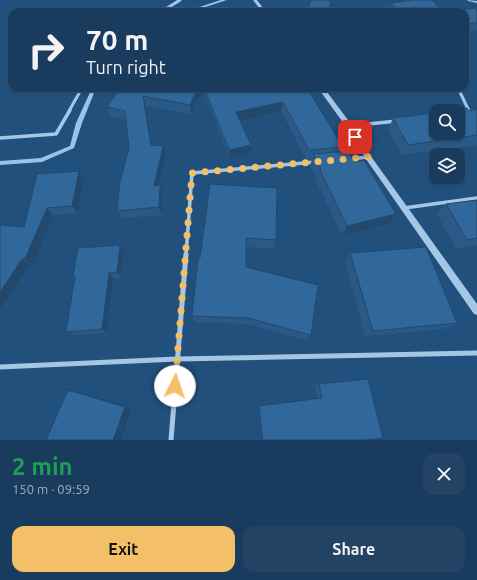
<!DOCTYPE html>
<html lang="en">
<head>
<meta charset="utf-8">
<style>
	:root { --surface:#193c5e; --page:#224364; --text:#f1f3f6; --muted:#9fadbc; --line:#375673; --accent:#f3c067 }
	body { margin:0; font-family:Ubuntu,sans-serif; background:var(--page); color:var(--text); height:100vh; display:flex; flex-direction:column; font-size:15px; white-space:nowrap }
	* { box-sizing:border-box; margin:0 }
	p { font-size:13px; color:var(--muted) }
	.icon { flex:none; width:22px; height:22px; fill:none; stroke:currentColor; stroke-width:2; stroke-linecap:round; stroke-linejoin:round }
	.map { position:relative; height:440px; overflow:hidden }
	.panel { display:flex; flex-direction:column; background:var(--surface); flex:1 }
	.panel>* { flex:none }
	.top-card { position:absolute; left:8px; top:8px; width:461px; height:84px; border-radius:12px; box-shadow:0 1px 3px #0004,0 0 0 1px var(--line); background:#193c5e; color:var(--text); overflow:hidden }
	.tools { position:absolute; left:429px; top:104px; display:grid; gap:8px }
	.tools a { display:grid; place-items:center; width:36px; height:36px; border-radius:8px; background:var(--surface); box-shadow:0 1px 3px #0004,0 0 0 1px var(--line); font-size:20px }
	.pin { position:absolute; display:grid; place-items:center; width:34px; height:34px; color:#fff; margin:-17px; border-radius:8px; box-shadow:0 2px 6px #0006 }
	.me { position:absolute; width:44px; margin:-22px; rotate:4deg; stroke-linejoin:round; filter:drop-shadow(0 0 3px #0008) }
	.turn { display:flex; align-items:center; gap:14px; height:84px; padding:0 12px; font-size:18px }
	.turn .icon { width:52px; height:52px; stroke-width:2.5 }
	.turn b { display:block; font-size:28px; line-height:34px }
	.round { display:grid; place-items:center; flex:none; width:42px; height:42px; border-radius:12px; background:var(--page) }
	.summary { display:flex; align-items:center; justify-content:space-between; height:68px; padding:0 12px }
	h1 { font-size:24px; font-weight:700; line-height:30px; color:#1e9e55 }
	.action { display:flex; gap:8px; margin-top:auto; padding:8px 12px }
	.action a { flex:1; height:46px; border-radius:12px; background:var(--accent); color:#111; font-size:16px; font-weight:700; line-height:46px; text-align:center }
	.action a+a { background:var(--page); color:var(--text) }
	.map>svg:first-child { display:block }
</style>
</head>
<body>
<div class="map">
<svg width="477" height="440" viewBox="0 0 477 440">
	<rect width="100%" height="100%" fill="#21507d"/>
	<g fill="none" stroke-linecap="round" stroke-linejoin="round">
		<g fill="#99c3e8" fill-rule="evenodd">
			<path d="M221 0H227L190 12H184Z"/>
			<path d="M467 0 477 1V3L468 1Z"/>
			<path d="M92 88H96L82 123 74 148 42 162 0 165V161L41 158 70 146 76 123Z"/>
		</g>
		<g stroke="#a5c7e6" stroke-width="3">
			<path d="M161 12 180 0"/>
			<path d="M458 88 469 111"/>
			<path d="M69 111 82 88"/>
		</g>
		<g stroke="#a5c7e6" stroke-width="3.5">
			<path d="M468 110 469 112"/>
			<path d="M349 126 397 121"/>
			<path d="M0 138 56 134 70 110"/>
			<path d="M348 159 368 157"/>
			<path d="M404 208 477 198"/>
			<path d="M186 255 192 173 315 162"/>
		</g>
		<g stroke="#a5c7e6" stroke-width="5">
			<path d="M0 367 177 359 477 353"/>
			<path d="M171 440 186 254"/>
		</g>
		<g fill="#a5c7e6" fill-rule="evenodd">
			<path d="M253 0H257L266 12H262Z"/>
			<path d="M318 88H324L351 124 370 155 477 304V315L474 314 366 159 347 128Z"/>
		</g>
	</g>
	<g fill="#2a5985">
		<path d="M405 0H432L443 12H388L391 3 404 1Z"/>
		<path d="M477 11V31L465 33V12Z"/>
		<path d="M120 88 201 93 191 114 146 106 153 145 166 155 159 185 162 194V215L122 218 117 211 129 148 126 120 111 117 107 107Z"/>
		<path d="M203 88H225L239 90 236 88H307L343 147 342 152 355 162 396 214 389 224 342 235 316 181 317 179 310 166 312 159H306L281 111 240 121 251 145V154L230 159 204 94Z"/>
		<path d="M329 88H351L349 91 329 89Z"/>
		<path d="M477 109V144L476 145 402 155 388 130 393 118Z"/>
		<path d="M84 179 78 213 53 215 33 265 30 264 0 310 24 227Z"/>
		<path d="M210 184 276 240 274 249 246 247V267L311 335 306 340 247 324 195 322 192 316Z"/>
		<path d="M477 200V245L456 249 437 214 446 204Z"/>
		<path d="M124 251 121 278H113L107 333 73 335 66 332 75 277 73 276Z"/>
		<path d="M350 253 457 323 444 329 365 336 345 261Z"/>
		<path d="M319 384 364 440H262L258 407 318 399 315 385Z"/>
	</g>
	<g fill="#22496c">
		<path d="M198 88H200L201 93 191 114 190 105Z"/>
		<path d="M143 96 146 106 154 154 151 145Z"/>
		<path d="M283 102 281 111 236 122V112Z"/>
		<path d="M251 145V154L230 159 229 150Z"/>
		<path d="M163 146 166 155 157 194 154 186Z"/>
		<path d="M79 171 84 179 78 213 72 206Z"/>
		<path d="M160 185 162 194V215L159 207Z"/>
		<path d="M47 208 53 215 33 265 25 259Z"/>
		<path d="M396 214 389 224 342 235 347 226Z"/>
		<path d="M120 245 124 251 121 278 117 272Z"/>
		<path d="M22 259 30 264 0 310V292Z"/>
		<path d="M109 273 113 278 107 333 102 329Z"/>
		<path d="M68 390 78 392 132 408 121 440H113Z"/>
	</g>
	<g fill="#31689b" stroke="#22496c">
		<path d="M311 0H325L331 1 328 12H307Z"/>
		<path d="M413 0H432L443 12H399L391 3Z"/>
		<path d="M474 8 477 11V23L465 24V12H451Z"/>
		<path d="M120 88H198L190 105 143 96 151 145 163 146 154 186 160 185 159 207 117 211 120 182 129 148 125 111 107 107Z"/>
		<path d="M204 88H225L255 93 248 88H307L343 147 309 150 283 102 236 112 251 145 229 150Z"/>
		<path d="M467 108 469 111 477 109V135L408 145 393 118 436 113V133H458V111H448Z"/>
		<path d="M348 151 355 162 364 160 396 214 347 226 320 170 321 169 313 154Z"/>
		<path d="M79 171 72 206 47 208 25 259H22L0 292V225L24 227 37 174Z"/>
		<path d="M210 184 277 188 276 240 246 238V267L318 285 311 335 248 318 192 316 198 258H200Z"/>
		<path d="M477 200V238L467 240 446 204Z"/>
		<path d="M120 245 117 272 109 273 102 329 66 332 75 276H73L78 248Z"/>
		<path d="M426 247 457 323 373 331 350 253Z"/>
		<path d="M368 379 383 438 364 440H263L259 406 322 398 319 384Z"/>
		<path d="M68 390 125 407 113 440H46Z"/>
	</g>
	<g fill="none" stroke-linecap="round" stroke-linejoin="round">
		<path stroke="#f3c067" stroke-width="7" stroke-dasharray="0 12.6" d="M175 386 192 173 368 157 355 137"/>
	</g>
</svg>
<div class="tools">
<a><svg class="icon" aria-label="search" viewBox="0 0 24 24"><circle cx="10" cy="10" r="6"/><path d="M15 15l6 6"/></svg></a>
<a><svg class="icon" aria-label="layers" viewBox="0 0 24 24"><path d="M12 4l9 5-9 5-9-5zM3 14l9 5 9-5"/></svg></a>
</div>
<div class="pin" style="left:355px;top:137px;background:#d93025"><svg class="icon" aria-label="arrive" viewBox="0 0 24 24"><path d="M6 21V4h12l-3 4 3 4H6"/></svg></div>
<svg class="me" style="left:175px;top:386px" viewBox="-20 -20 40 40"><circle r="19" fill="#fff"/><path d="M0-13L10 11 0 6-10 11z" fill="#f3c067"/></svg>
<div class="top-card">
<div class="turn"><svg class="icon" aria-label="right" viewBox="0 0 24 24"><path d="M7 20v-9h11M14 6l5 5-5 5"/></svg><div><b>70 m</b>Turn right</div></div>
</div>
</div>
<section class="panel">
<div class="summary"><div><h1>2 min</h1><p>150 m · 09:59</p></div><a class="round"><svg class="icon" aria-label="close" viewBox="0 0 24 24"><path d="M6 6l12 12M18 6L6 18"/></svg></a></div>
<div class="action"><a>Exit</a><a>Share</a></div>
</section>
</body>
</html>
